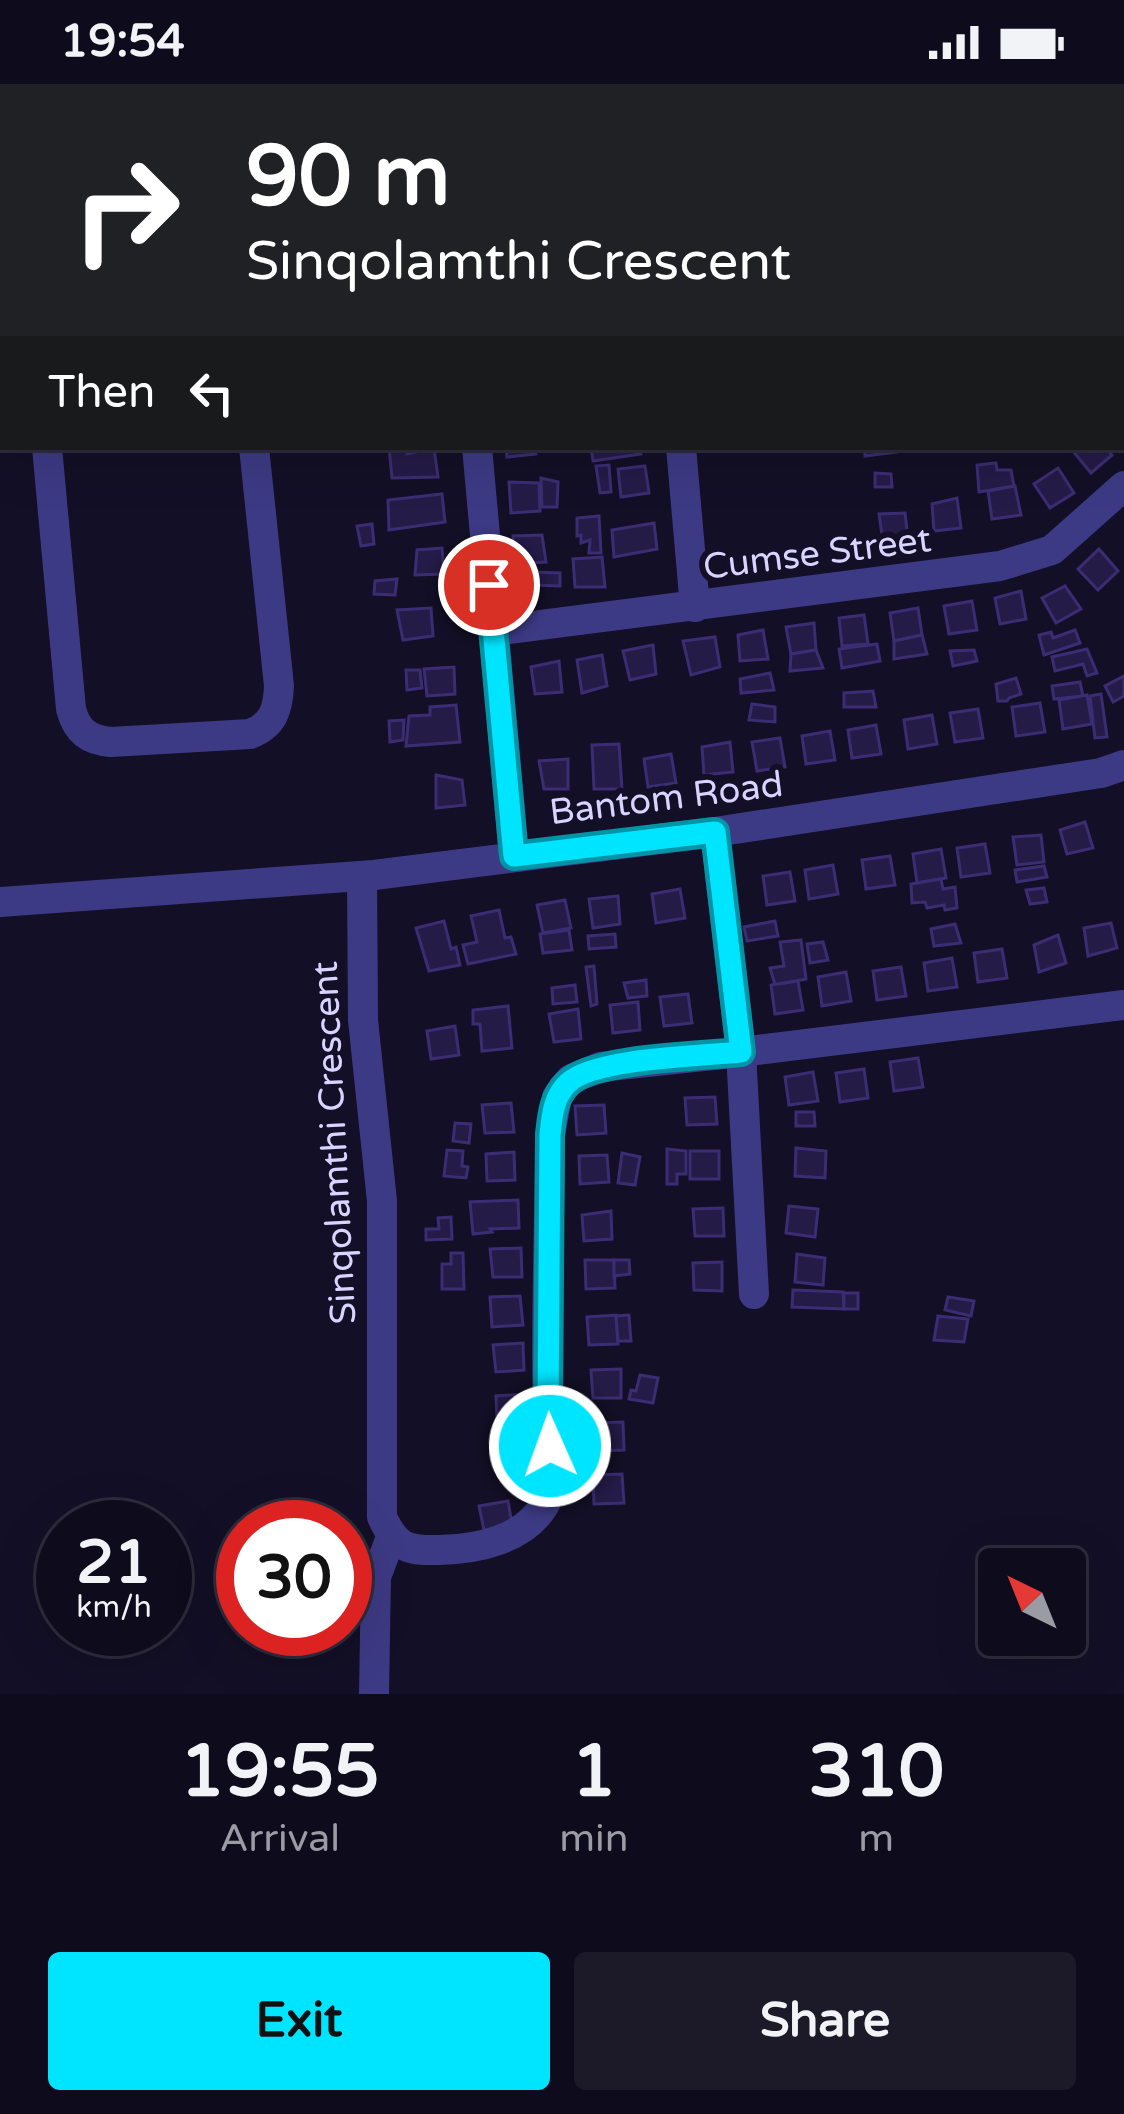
<!DOCTYPE html>
<html lang="en">
<head>
<meta charset="utf-8">
<style>
	:root { --surface:#0e0b1c; --page:#1c1929; --text:#f1f3f6; --muted:#9b9ba3; --line:#2e2b3b; --accent:#00e5ff }
	body { margin:0; font-family:"Varela Round",sans-serif; background:var(--page); color:var(--text); height:100vh; display:flex; flex-direction:column; font-size:45px; white-space:nowrap }
	* { box-sizing:border-box; margin:0 }
	p { font-size:39px; color:var(--muted) }
	.icon { flex:none; width:66px; height:66px; fill:none; stroke:currentColor; stroke-width:2; stroke-linecap:round; stroke-linejoin:round }
	.map { position:relative; height:1610px; overflow:hidden }
	.drawer { display:flex; flex-direction:column; background:var(--surface); flex:1 }
	.drawer>* { flex:none }
	.top-card { position:absolute; left:0px; top:0px; width:1125px; height:366px; box-shadow:0 12px 48px #0002,0 0 0 3px var(--line); background:#202124; color:#fff; overflow:hidden }
	.needle { width:78px; rotate:317deg }
	.fabs { position:absolute; left:978px; top:1464px; display:grid; gap:24px }
	.fabs a { display:grid; place-items:center; width:108px; height:108px; border-radius:12px; background:var(--surface); box-shadow:0 12px 48px #0002,0 0 0 3px var(--line); font-size:60px }
	.speed { position:absolute; left:36px; top:1416px; display:flex; gap:24px; font-size:60px; font-weight:700; text-align:center }
	.speed>* { display:grid; place-content:center; width:156px; height:156px; border-radius:50%; background:var(--surface); box-shadow:0 12px 48px #0002,0 0 0 3px var(--line); line-height:1 }
	.speed small { font-size:30px; font-weight:400 }
	.speed .limit { border:18px solid #d22; background:#fff; color:#111 }
	.pin { position:absolute; display:grid; place-items:center; width:102px; height:102px; color:#fff; margin:-51px; border:6px solid #fff; border-radius:50%; box-shadow:0 3px 12px #0007 }
	.me { position:absolute; width:132px; margin:-66px; rotate:358deg; stroke-linejoin:round; filter:drop-shadow(0 0 9px #0008) }
	.turn { display:flex; align-items:center; gap:42px; height:252px; padding:0 48px; font-size:54px }
	.turn .icon { width:156px; height:156px; stroke-width:2.5 }
	.turn b { display:block; font-size:84px; line-height:102px }
	.then { display:flex; align-items:center; height:114px; padding:0 48px; background:#0003; gap:24px; font-size:45px }
	.eta { display:flex; justify-content:space-evenly; align-items:center; height:204px; text-align:center }
	.eta b { font-size:72px; font-weight:700; line-height:84px }
	.button { display:flex; gap:24px; margin-top:auto; padding:24px 48px }
	.button a { flex:1; height:138px; border-radius:12px; background:var(--accent); color:#111; font-size:48px; font-weight:700; line-height:138px; text-align:center }
	.button a+a { background:var(--page); color:var(--text) }
	.status { display:flex; justify-content:space-between; align-items:center; height:84px; padding:0 60px; background:var(--surface); direction:ltr }
	.status svg { height:33px; fill:currentColor }
	.map>svg:first-child { display:block }
</style>
</head>
<body>
<div class="status"><b>19:54</b><svg viewBox="0 0 49 12"><path d="M0 12V9h3v3zM5 12V6h3v6zM10 12V3h3v9zM15 12V0h3v12zM26 1h20v11H26zM47 4h2v5h-2z"/></svg></div>
<div class="map">
<svg width="1124" height="1610" viewBox="0 0 1124 1610">
	<rect width="100%" height="100%" fill="#130f26"/>
	<g fill="#241b47" stroke="#3b2d73" stroke-width="3">
		<path d="M389 363H406L407 370 434 364 438 393 392 394Z"/>
		<path d="M506 363H536V370L507 373Z"/>
		<path d="M591 363H640L641 370 593 377Z"/>
		<path d="M864 363H896L897 368 865 372Z"/>
		<path d="M1076 363H1105L1112 371 1091 389 1072 366Z"/>
		<path d="M996 379 997 386H1011L1014 402 979 408 977 381Z"/>
		<path d="M609 381 611 408 600 409 596 382Z"/>
		<path d="M645 382 649 409 621 413 618 385Z"/>
		<path d="M1058 384 1074 409 1050 424 1034 400Z"/>
		<path d="M875 389 891 390 892 403H875Z"/>
		<path d="M541 394 558 398 557 423H542Z"/>
		<path d="M509 398 539 399 540 427 511 429Z"/>
		<path d="M1015 402 1021 431 992 435 988 407Z"/>
		<path d="M442 410 445 438 389 446 388 416Z"/>
		<path d="M957 414 961 444 934 447 932 420Z"/>
		<path d="M905 429 908 455 883 458 879 430Z"/>
		<path d="M599 432 601 469H589L590 456 581 459V451L577 452V434Z"/>
		<path d="M654 439 657 465 614 473 612 446Z"/>
		<path d="M372 440 374 460 361 462 357 442Z"/>
		<path d="M542 451 546 478 514 480 513 452Z"/>
		<path d="M442 464 444 490 415 491 417 466Z"/>
		<path d="M1099 465 1118 487 1098 506 1078 485Z"/>
		<path d="M602 473 605 503H575L573 475Z"/>
		<path d="M532 488 560 489V502L531 501Z"/>
		<path d="M397 495 395 511 374 510 375 497Z"/>
		<path d="M1065 502 1081 525 1056 539 1042 514Z"/>
		<path d="M1021 507 1026 535 1000 540 995 514Z"/>
		<path d="M972 517 977 546 949 550 944 522Z"/>
		<path d="M431 524 433 552 403 556 397 526Z"/>
		<path d="M918 524 922 551 894 557 890 529Z"/>
		<path d="M864 531 868 560 842 562 839 534Z"/>
		<path d="M814 539 816 566 791 570 786 543Z"/>
		<path d="M763 546 768 575 740 577 738 551Z"/>
		<path d="M1075 546 1080 559 1044 571 1039 551 1051 548 1053 554Z"/>
		<path d="M922 551 927 570 894 575V557Z"/>
		<path d="M715 553 720 583 691 591 683 557Z"/>
		<path d="M877 560 880 577 842 584 839 565Z"/>
		<path d="M653 561 656 590 630 596 623 567Z"/>
		<path d="M1087 565 1097 589 1087 592 1083 580 1055 587 1052 573Z"/>
		<path d="M816 566 823 584 790 587 791 570Z"/>
		<path d="M974 566 977 577 953 582 950 567Z"/>
		<path d="M602 571 607 602 582 609 577 576Z"/>
		<path d="M559 577 562 608 535 610 531 583Z"/>
		<path d="M454 583 455 610 427 612 424 585Z"/>
		<path d="M406 586H420L422 604 407 606Z"/>
		<path d="M770 589 774 606 741 609 740 595Z"/>
		<path d="M1124 592V612L1113 618 1105 602Z"/>
		<path d="M1016 594 1021 610 1009 614 1007 617H998L996 600Z"/>
		<path d="M1080 598 1083 612 1054 615 1052 602Z"/>
		<path d="M873 607 876 623H844V609Z"/>
		<path d="M1101 610 1107 653 1095 654 1090 612Z"/>
		<path d="M1087 611 1092 640 1063 645 1059 616Z"/>
		<path d="M1040 619 1045 648 1016 652 1012 623Z"/>
		<path d="M752 620 775 623V638L749 636Z"/>
		<path d="M456 621 460 658 406 662 409 632 430 631V623Z"/>
		<path d="M978 625 983 654 955 658 950 629Z"/>
		<path d="M932 631 937 660 908 665 904 636Z"/>
		<path d="M404 636 403 656 390 658 389 637Z"/>
		<path d="M876 641 881 670 852 674 848 646Z"/>
		<path d="M830 647 835 676 806 680 802 652Z"/>
		<path d="M780 654 785 683 757 687 752 658Z"/>
		<path d="M730 658 733 688 704 691 702 663Z"/>
		<path d="M619 660 622 705H594L592 661Z"/>
		<path d="M671 670 676 699 648 703 644 675Z"/>
		<path d="M568 675V705H544L539 677Z"/>
		<path d="M436 691 462 696 465 721 436 724Z"/>
		<path d="M1085 738 1093 764 1067 770 1060 746Z"/>
		<path d="M1041 751 1044 778 1017 781 1013 753Z"/>
		<path d="M985 760 990 789 961 793 957 764Z"/>
		<path d="M941 765 946 794 917 799 913 770Z"/>
		<path d="M890 772 895 801 866 805 862 776Z"/>
		<path d="M833 781 838 810 809 815 805 786Z"/>
		<path d="M1044 782 1047 793 1017 798 1015 786Z"/>
		<path d="M790 788 795 817 767 821 763 792Z"/>
		<path d="M941 795 943 805 955 803 957 824 945 826 944 821 927 824 925 818 912 819 911 800Z"/>
		<path d="M1044 804 1047 818 1030 820 1026 806Z"/>
		<path d="M680 805 685 834 656 839 652 810Z"/>
		<path d="M618 812 620 840 593 844 589 815Z"/>
		<path d="M565 816 571 844 543 849 537 821Z"/>
		<path d="M499 826 505 854 511 853 516 870 468 880 463 861 477 858 471 832Z"/>
		<path d="M444 837 451 865 456 863 460 881 429 887 416 844Z"/>
		<path d="M775 837 778 852 747 857 744 843Z"/>
		<path d="M1111 839 1117 864 1088 872 1084 844Z"/>
		<path d="M955 840 961 859 934 862 931 845Z"/>
		<path d="M569 846 572 866 543 869 540 850Z"/>
		<path d="M615 850 616 863 589 865 588 852Z"/>
		<path d="M1058 851 1066 879 1039 888 1034 861Z"/>
		<path d="M801 856 806 895 775 901 770 884 784 882 780 858Z"/>
		<path d="M823 858 828 876 810 879 807 860Z"/>
		<path d="M1002 865 1007 894 978 898 974 869Z"/>
		<path d="M952 874 957 903 928 907 924 879Z"/>
		<path d="M594 882 597 920 591 922 586 883Z"/>
		<path d="M901 883 906 912 877 916 873 887Z"/>
		<path d="M846 888 851 917 822 922 818 893Z"/>
		<path d="M646 896 647 912 628 914 624 899Z"/>
		<path d="M798 897 803 926 775 930 771 901Z"/>
		<path d="M575 901 577 918 553 920 552 904Z"/>
		<path d="M688 910 692 939 664 942 660 913Z"/>
		<path d="M638 918 640 946 613 949 610 921Z"/>
		<path d="M508 922 512 964 482 967 480 940H473V926Z"/>
		<path d="M578 925 581 955 554 958 549 930Z"/>
		<path d="M455 942 459 971 431 975 427 947Z"/>
		<path d="M918 974 923 1003 894 1007 890 978Z"/>
		<path d="M864 985 868 1014 840 1018 836 989Z"/>
		<path d="M813 988 818 1017 789 1021 785 993Z"/>
		<path d="M715 1013 717 1040 687 1041 685 1014Z"/>
		<path d="M511 1019 514 1048 485 1049 482 1021Z"/>
		<path d="M604 1021 606 1049 577 1051 575 1022Z"/>
		<path d="M796 1028H814L815 1042H796Z"/>
		<path d="M455 1039 471 1040 469 1059 453 1057Z"/>
		<path d="M796 1064 826 1067 825 1094 795 1092Z"/>
		<path d="M667 1065 686 1067V1090H677V1100H667Z"/>
		<path d="M447 1066 463 1067 462 1082 468 1083 466 1094 444 1092Z"/>
		<rect x="690" y="1067" width="29" height="28"/>
		<path d="M514 1068 515 1096 487 1097 486 1070Z"/>
		<path d="M622 1069 640 1073 635 1101 618 1099Z"/>
		<path d="M607 1071 609 1098 580 1100 579 1072Z"/>
		<path d="M518 1116 519 1144 490 1145 492 1148 473 1150 470 1118Z"/>
		<path d="M789 1122 818 1125 815 1153 786 1149Z"/>
		<path d="M723 1124 724 1152H695L693 1125Z"/>
		<path d="M611 1127 612 1155 584 1157 582 1131Z"/>
		<path d="M451 1133 452 1155 426 1156V1145H439L438 1134Z"/>
		<path d="M521 1164 522 1193H493L490 1165Z"/>
		<path d="M451 1169H463L464 1205H442V1180H451Z"/>
		<path d="M797 1170 825 1174 823 1201 795 1198Z"/>
		<path d="M585 1176H614L615 1204 586 1205Z"/>
		<path d="M614 1176H629L630 1190 614 1192Z"/>
		<path d="M722 1178V1207L694 1206 693 1179Z"/>
		<path d="M793 1206 843 1208 844 1225 792 1223Z"/>
		<rect x="844" y="1209" width="14" height="16"/>
		<path d="M520 1212 523 1241 492 1243 490 1213Z"/>
		<path d="M948 1213 974 1217 971 1232 945 1226Z"/>
		<path d="M616 1231 618 1260 589 1261 587 1233Z"/>
		<path d="M629 1231 631 1257H618L616 1232Z"/>
		<path d="M938 1232 968 1235 964 1258 934 1256Z"/>
		<path d="M523 1259 524 1286 496 1288 493 1261Z"/>
		<path d="M621 1285V1314H593L591 1286Z"/>
		<path d="M640 1291 658 1294 653 1319 629 1315 631 1306 636 1307Z"/>
		<path d="M525 1310 526 1337 497 1339 496 1312Z"/>
		<path d="M623 1338 624 1366 596 1367 594 1339Z"/>
		<path d="M528 1356 530 1384 500 1386 499 1358Z"/>
		<path d="M622 1390 624 1419 594 1420 593 1391Z"/>
		<path d="M508 1417 513 1446 485 1451 479 1422Z"/>
	</g>
	<g fill="none" stroke-linecap="round" stroke-linejoin="round">
		<g stroke="#3d3a85" stroke-width="30">
			<path d="M225 0V3"/>
			<path d="M444 0 445 3"/>
			<path d="M1102 0 1105 3"/>
			<path d="M1122 20 1124 22"/>
			<path d="M0 161 3 160"/>
			<path d="M1122 310 1124 312"/>
			<path d="M47 363 71 625C77 648 89 656 111 658L250 650C273 641 278 626 279 602L254 363"/>
			<path d="M477 363 514 772"/>
			<path d="M681 363 695 523"/>
			<path d="M493 547 1000 482 1052 466 1124 402"/>
			<path d="M715 748 741 968 754 1210"/>
			<path d="M362 792 363 936 382 1117V1433C396 1463 406 1467 439 1466 477 1465 524 1456 545 1420 559 1395 548 1357 548 1329 545 1237 550 1144 550 1051L557 1013 563 1004 571 995 600 983 741 968 1124 921"/>
			<path d="M0 818 374 791 715 748 1101 689 1124 681"/>
			<path d="M374 1610 376 1493 391 1453"/>
		</g>
	</g>
	<g fill="none" stroke-linecap="round" stroke-linejoin="round">
		<defs>
			<path id="route" d="M489 501 514 772 715 748 741 968C702 972 593 974 568 999 553 1013 552 1032 550 1051L548 1331 550 1362"/>
		</defs>
		<use href="#route" stroke="#0095a6" stroke-width="30"/>
		<use href="#route" stroke="#00e5ff" stroke-width="21"/>
	</g>
	<g text-anchor="middle" stroke-width="12" stroke-linejoin="round" paint-order="stroke">
		<g font-size="36" fill="#d9d4ff" stroke="#130f26">
			<text transform="translate(817 468) rotate(-7)" y="13">Cumse Street</text>
			<text transform="translate(666 713) rotate(-7)" y="13">Bantom Road</text>
			<text transform="translate(333 1059) rotate(-93)" y="13">Sinqolamthi Crescent</text>
		</g>
	</g>
</svg>
<div class="fabs">
<a><svg class="needle" viewBox="-14 -14 28 28"><path d="M0-13l5 13h-10z" fill="#e53935"/><path d="M0 13l5-13h-10z" fill="#9b9ba3"/></svg></a>
</div>
<div class="speed"><div>21<small>km/h</small></div><div class="limit">30</div></div>
<div class="pin" style="left:489px;top:501px;background:#d93025"><svg class="icon" aria-label="arrive" viewBox="0 0 24 24"><path d="M6 21V4h12l-3 4 3 4H6"/></svg></div>
<svg class="me" style="left:550px;top:1362px" viewBox="-20 -20 40 40"><circle r="17" fill="#00e5ff" stroke="#fff" stroke-width="3"/><path d="M0-11L8 9 0 5-8 9z" fill="#fff"/></svg>
<div class="top-card">
<div class="turn"><svg class="icon" aria-label="right" viewBox="0 0 24 24"><path d="M7 20v-9h11M14 6l5 5-5 5"/></svg><div><b>90 m</b>Sinqolamthi Crescent</div></div>
<div class="then">Then<svg class="icon" aria-label="left" viewBox="0 0 24 24"><path d="M17 20v-9H6M10 6l-5 5 5 5"/></svg></div>
</div>
</div>
<section class="drawer">
<div class="eta">
<div><b>19:55</b><p>Arrival</p></div>
<div><b>1</b><p>min</p></div>
<div><b>310</b><p>m</p></div>
</div>
<div class="button"><a>Exit</a><a>Share</a></div>
</section>
</body>
</html>
